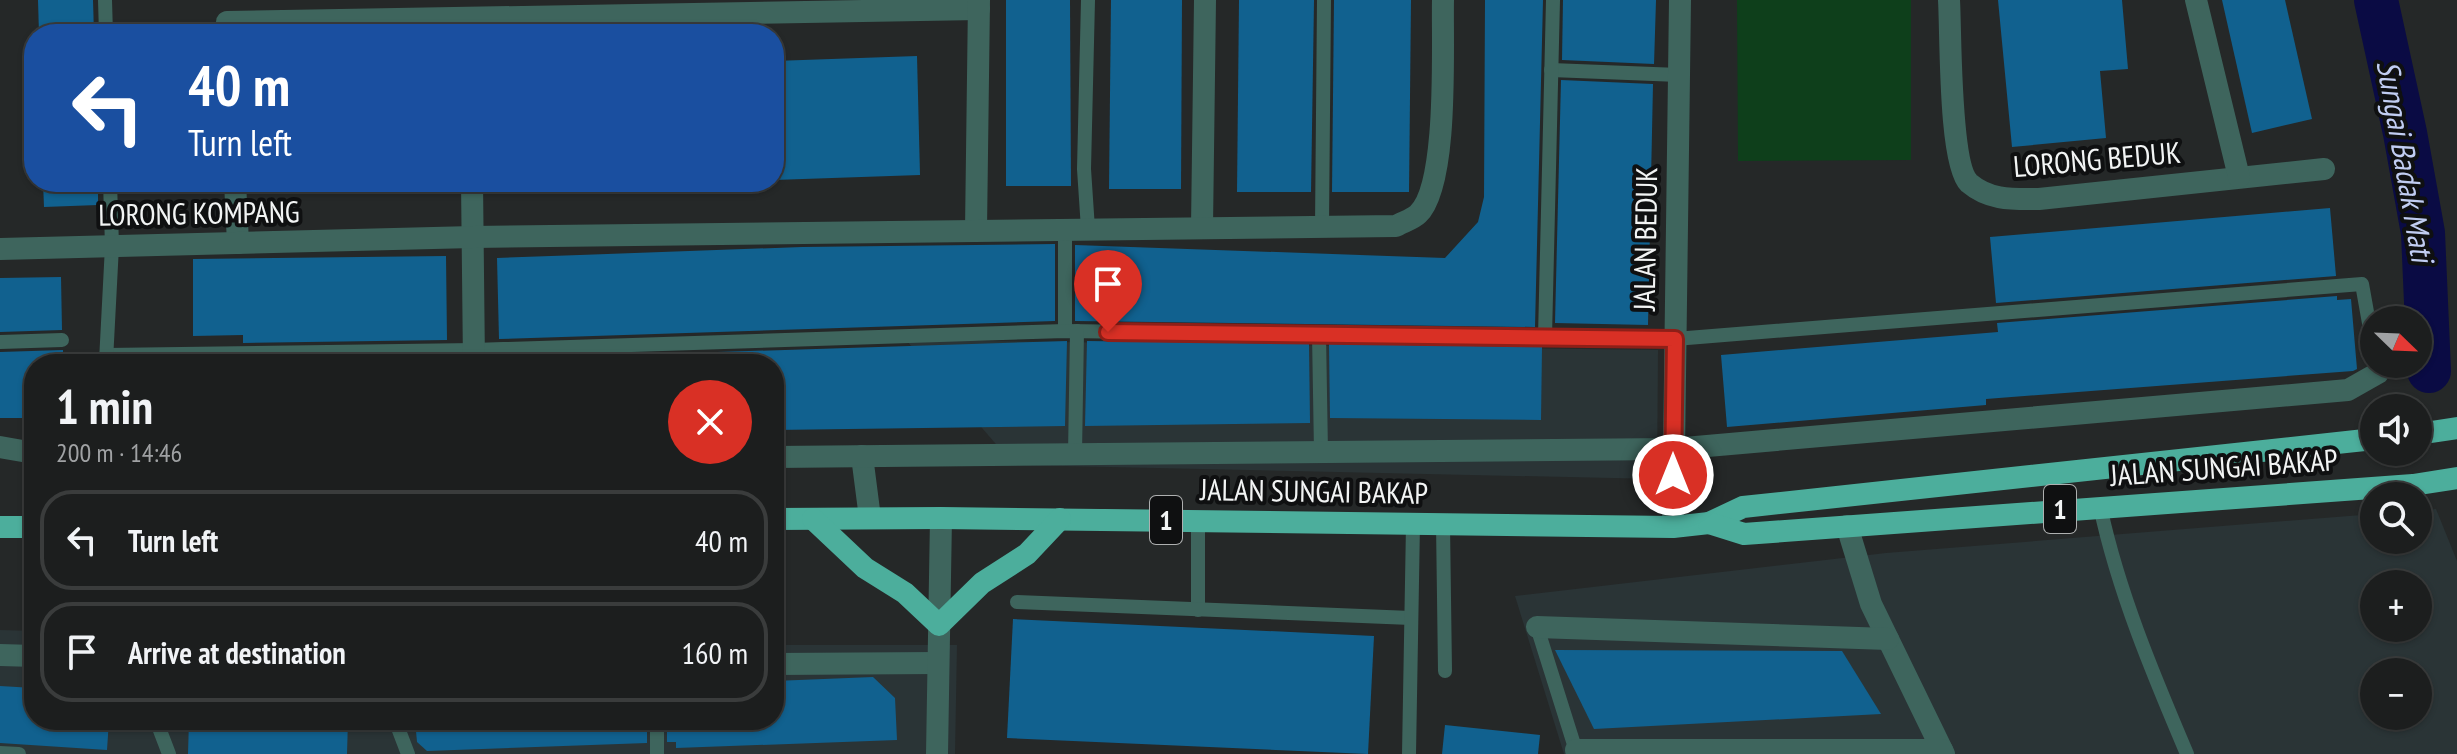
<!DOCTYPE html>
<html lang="en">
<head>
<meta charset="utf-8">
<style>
	:root { --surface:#1c1e1e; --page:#252727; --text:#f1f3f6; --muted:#a0a2a4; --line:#3a3c3c }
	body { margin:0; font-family:"PT Sans Narrow",sans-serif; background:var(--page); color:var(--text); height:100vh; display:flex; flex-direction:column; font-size:30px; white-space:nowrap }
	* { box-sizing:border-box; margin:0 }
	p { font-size:26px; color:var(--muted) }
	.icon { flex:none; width:44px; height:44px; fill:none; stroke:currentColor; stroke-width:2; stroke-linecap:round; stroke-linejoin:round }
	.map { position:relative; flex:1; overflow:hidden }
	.panel { position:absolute; left:24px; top:354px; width:760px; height:376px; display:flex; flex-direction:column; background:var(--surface); border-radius:32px; box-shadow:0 2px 6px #0004,0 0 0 2px var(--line) }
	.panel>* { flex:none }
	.hud { position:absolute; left:24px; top:24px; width:760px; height:168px; border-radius:32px; box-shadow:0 2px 6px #0004,0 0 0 2px var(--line); background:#1a4fa0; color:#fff; overflow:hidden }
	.needle { width:52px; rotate:113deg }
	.buttons { position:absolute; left:2360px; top:306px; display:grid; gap:16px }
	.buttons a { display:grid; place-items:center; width:72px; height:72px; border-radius:50%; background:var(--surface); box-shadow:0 2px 6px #0004,0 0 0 2px var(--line); font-size:40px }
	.pin { position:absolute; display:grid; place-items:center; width:68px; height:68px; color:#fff; margin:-82px -34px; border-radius:50% 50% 50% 0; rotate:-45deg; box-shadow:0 0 8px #0007 }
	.pin .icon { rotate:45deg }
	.me { position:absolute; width:88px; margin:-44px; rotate:0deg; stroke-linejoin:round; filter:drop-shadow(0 0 6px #0008) }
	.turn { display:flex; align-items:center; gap:28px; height:168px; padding:0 32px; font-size:36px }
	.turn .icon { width:104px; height:104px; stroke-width:2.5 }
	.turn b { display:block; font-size:56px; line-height:68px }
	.round { display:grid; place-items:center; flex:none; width:84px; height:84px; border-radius:42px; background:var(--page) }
	.overview { display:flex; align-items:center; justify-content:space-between; height:136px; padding:0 32px }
	h1 { font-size:48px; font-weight:800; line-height:60px }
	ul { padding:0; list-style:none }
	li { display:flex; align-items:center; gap:24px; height:100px; margin:0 16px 12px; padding:0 16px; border:4px solid var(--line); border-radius:32px }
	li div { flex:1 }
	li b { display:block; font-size:30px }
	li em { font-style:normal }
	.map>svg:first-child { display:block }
</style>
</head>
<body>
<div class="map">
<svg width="2457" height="754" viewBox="0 0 2457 754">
	<rect width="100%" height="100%" fill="#252828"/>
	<g fill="#2a3436" fill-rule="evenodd">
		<path d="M906 340 1658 350 1657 479 1014 465Z"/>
		<path d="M2436 509 2457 561V754H1564L1515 596 1886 553 2374 514V540H2418V510ZM2374 584H2418V628H2374ZM2374 672H2418V716H2374Z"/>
		<path d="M0 630 34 631V720H774V645H957L955 754H0Z"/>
	</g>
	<path fill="#0e3f1b" d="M1737 0H1911V160L1738 161Z"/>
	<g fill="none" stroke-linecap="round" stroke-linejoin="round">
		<path stroke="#0a0b44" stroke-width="44" d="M2376 0 2405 133 2423 233 2429 371"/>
	</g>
	<g fill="#11618f">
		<path d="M38 0H93L94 34H39Z"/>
		<path d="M1006 0H1070L1071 186H1006Z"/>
		<path d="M1111 0H1182L1181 189H1109Z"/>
		<path d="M1239 0H1314L1311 192H1237Z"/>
		<path d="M1334 0H1411L1409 192H1332Z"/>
		<path d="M1485 0H1543L1535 327 1075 321V245L1445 258 1478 222 1484 197Z"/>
		<path d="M1563 0H1656L1654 64 1562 60Z"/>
		<path d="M1998 0H2122L2128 69 2100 71 2106 138 2012 147Z"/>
		<path d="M2222 0H2285L2312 119 2252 133Z"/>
		<path d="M917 56 920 175 774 180V61Z"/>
		<path d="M1561 80 1653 84 1648 325 1555 323Z"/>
		<path d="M43 182H98V205L44 207Z"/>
		<path d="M2330 208 2336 276 1996 303 1990 237Z"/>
		<path d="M1055 244V321L499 339 497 258 802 247Z"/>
		<path d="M446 256 447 340 243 343V335L193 336V259Z"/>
		<path d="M61 277 62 330 0 332V278Z"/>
		<path d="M2337 296V300L2351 299 2357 369 2353 371 1986 399V405L1727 427 1721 355 1998 332 1997 323Z"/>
		<path d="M1067 341 1065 426 774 430V364H500V359Z"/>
		<path d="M1087 341 1309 344 1310 423 1085 426Z"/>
		<path d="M1329 344 1542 347 1541 420 1330 418Z"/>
		<path d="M63 350V364H34V418H0V352Z"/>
		<path d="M447 360V364L243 363Z"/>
		<path d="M1013 619 1374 636 1368 754 1007 738Z"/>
		<path d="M1555 650 1842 651 1881 714 1594 729Z"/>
		<path d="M873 677 895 698 897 740 676 748V742H667V720H774V681Z"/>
		<path d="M0 686 34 688V720H109L107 750 0 743Z"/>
		<path d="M189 720H348L347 754H188Z"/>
		<path d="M415 720H647V743L427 751 417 742Z"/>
		<path d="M1445 725 1540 735 1538 754H1442Z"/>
	</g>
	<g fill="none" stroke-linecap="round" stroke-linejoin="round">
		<g stroke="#3e655d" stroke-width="14">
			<path d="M105 0 106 34"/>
			<path d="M1551 70 1679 75"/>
			<path d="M1322 226 1324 0"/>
			<path d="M1065 229V331"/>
			<path d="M1088 229 1084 169 1088 0"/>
			<path d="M1319 334 1321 452"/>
			<path d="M1545 337 1553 0"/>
			<path d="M0 342 62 340"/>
			<path d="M106 355 474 350 1065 331 1675 339 2362 284 2374 351"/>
			<path d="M106 361 112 246 110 182"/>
			<path d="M1075 454 1077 331"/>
			<path d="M2100 506C2118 591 2153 674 2187 754"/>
			<path d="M1198 521V610"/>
			<path d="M1443 524 1445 671"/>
			<path d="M1017 602 1411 618"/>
			<path d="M1537 627 1577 754"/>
			<path d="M156 720 169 754"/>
			<path d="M395 720 408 754"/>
			<path d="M0 753 19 754"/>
			<path d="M657 754V720"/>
			<path d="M1409 754 1413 524"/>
		</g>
		<g stroke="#3e655d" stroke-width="22">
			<path d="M1949 0C1951 33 1949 164 1969 183 1990 201 2014 199 2039 199L2324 169"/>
			<path d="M2196 0 2239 177"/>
			<path d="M227 22 979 9"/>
			<path d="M235 182 238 243"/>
			<path d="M472 182 474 364"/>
			<path d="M1202 227 1205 0"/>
			<path d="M976 230 979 0"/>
			<path d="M0 249 473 237 1396 226C1403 222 1413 219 1418 214 1449 185 1442 44 1443 0"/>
			<path d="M0 447 34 453"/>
			<path d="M862 456 870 518"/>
			<path d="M774 457 1673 449 2348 390 2378 373"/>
			<path d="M1847 526 1871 604 1944 754"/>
			<path d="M1673 527 1680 0"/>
			<path d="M1537 627 1888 639"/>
			<path d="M0 655 34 656"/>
			<path d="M774 664 938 663"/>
			<path d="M1576 750H1942"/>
			<path d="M937 754 941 518"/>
		</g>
		<g stroke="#4cae9c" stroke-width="22">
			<path d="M2418 434 2457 428"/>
			<path d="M774 519 941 518 1673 527 1709 523 1743 507 2374 439"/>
			<path d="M813 519 865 568 905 593 939 625 982 583 1027 554 1060 519"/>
			<path d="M1709 523 1744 534 2413 485 2457 478"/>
			<path d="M0 527H34"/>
		</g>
	</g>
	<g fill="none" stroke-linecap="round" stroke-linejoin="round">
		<defs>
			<path id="route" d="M1108 332 1675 339 1673 475"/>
		</defs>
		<use href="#route" stroke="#8d1f18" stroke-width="20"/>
		<use href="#route" stroke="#d93025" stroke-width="14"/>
	</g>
	<g text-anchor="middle" stroke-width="8" stroke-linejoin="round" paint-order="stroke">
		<g fill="#0f1011" stroke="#aeb0b0" stroke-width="2">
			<rect x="2044" y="485" width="32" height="48" rx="6"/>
			<rect x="1150" y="496" width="32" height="48" rx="6"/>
		</g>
		<g font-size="28" font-weight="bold" fill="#f2f4f4">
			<text x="2060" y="519">1</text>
			<text x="1166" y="530">1</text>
		</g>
		<g font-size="30" fill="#f2f4f4" stroke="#0f1011">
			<text transform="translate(2097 160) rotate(-5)" y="10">LORONG BEDUK</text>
			<text transform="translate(199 214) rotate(-1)" y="10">LORONG KOMPANG</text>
			<text transform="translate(1646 239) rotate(-89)" y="10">JALAN BEDUK</text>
			<text transform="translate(2224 468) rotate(-4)" y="10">JALAN SUNGAI BAKAP</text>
			<text transform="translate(1314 492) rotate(1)" y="10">JALAN SUNGAI BAKAP</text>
		</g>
		<g font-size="32" font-style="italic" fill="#c1cdf2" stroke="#0f1011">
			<text transform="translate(2405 161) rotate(80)" y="11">Sungai Badak Mati</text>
		</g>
	</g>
</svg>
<div class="buttons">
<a><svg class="needle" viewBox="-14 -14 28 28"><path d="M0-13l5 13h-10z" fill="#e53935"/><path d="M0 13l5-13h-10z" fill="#a0a2a4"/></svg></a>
<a><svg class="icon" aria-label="sound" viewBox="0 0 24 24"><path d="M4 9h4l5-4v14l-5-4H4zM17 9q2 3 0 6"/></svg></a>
<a><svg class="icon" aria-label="search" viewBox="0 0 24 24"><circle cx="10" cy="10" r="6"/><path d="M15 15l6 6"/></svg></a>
<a>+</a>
<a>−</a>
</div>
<div class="pin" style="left:1108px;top:332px;background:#d93025"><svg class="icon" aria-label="arrive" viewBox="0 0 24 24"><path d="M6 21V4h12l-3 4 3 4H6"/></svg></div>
<svg class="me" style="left:1673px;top:475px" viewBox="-20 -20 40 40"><circle r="17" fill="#d93025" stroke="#fff" stroke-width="3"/><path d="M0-11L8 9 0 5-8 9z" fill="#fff"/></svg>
<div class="hud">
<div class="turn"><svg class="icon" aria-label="left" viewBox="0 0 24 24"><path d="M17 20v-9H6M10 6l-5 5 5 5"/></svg><div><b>40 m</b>Turn left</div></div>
</div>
<section class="panel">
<div class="overview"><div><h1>1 min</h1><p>200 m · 14:46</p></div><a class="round" style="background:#d93025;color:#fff"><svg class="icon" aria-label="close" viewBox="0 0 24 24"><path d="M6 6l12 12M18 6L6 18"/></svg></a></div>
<ul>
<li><svg class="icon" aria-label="left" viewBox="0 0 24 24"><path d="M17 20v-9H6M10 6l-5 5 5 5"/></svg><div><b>Turn left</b></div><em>40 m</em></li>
<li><svg class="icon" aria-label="arrive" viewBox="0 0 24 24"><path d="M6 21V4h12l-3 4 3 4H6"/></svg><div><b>Arrive at destination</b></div><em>160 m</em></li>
</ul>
</section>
</div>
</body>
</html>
